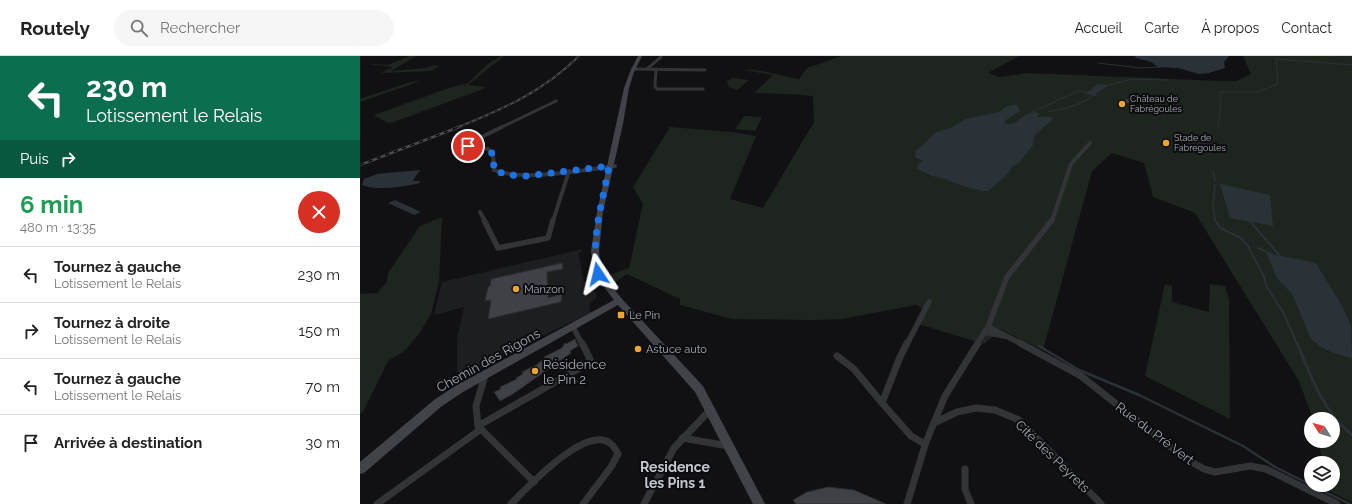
<!DOCTYPE html>
<html lang="fr">
<head>
<meta charset="utf-8">
<style>
	:root { --surface:#fff; --page:#f6f6f6; --text:#222; --muted:#767676; --line:#e0e0e0 }
	body { margin:0; font-family:Raleway,sans-serif; background:var(--page); color:var(--text); height:100vh; display:flex; flex-direction:column; font-size:15px; white-space:nowrap }
	* { box-sizing:border-box; margin:0 }
	p { font-size:13px; color:var(--muted) }
	.icon { flex:none; width:22px; height:22px; fill:none; stroke:currentColor; stroke-width:2; stroke-linecap:round; stroke-linejoin:round }
	.map { position:relative; flex:1; overflow:hidden }
	.sheet { display:flex; flex-direction:column; background:var(--surface); width:360px }
	.sheet>* { flex:none }
	.banner { background:#0b6e4f; color:#fff; overflow:hidden }
	.needle { width:26px; rotate:307deg }
	.tools { position:absolute; left:944px; top:356px; display:grid; gap:8px }
	.tools a { display:grid; place-items:center; width:36px; height:36px; border-radius:50%; background:var(--surface); box-shadow:0 1px 3px #0004; font-size:20px }
	.pin { position:absolute; display:grid; place-items:center; width:34px; height:34px; color:#fff; margin:-17px; border:2px solid #fff; border-radius:50%; box-shadow:0 1px 4px #0007 }
	.me { position:absolute; width:44px; margin:-22px; rotate:350deg; stroke-linejoin:round; filter:drop-shadow(0 0 3px #0008) }
	.turn { display:flex; align-items:center; gap:14px; height:84px; padding:0 20px; font-size:18px }
	.turn .icon { width:52px; height:52px; stroke-width:2.5 }
	.turn b { display:block; font-size:28px; line-height:34px }
	.then { display:flex; align-items:center; height:38px; padding:0 20px; background:#0003; gap:8px; font-size:15px }
	.round { display:grid; place-items:center; flex:none; width:42px; height:42px; border-radius:21px; background:var(--page) }
	.overview { display:flex; align-items:center; justify-content:space-between; height:68px; padding:0 20px }
	h1 { font-size:24px; font-weight:700; line-height:30px; color:#1e9e55 }
	ul { padding:0; list-style:none }
	li { display:flex; align-items:center; gap:12px; height:56px; padding:0 20px; border-top:1px solid var(--line) }
	li div { flex:1 }
	li b { display:block; font-size:15px }
	li em { font-style:normal }
	header { display:flex; align-items:center; gap:24px; box-sizing:border-box; height:56px; padding:0 20px; background:var(--surface); border-bottom:1px solid var(--line) }
	header strong { font-size:19px }
	nav { display:flex; gap:22px; margin-inline-start:auto; font-size:14px }
	.search { width:280px; height:36px; background:var(--page); display:flex; align-items:center; gap:10px; box-sizing:border-box; padding:0 14px; border-radius:22px; color:var(--muted); font-size:15px }
	main { display:flex; flex:1; min-height:0 }
	.map>svg:first-child { display:block }
</style>
</head>
<body>
<header>
<strong>Routely</strong>
<div class="search"><svg class="icon" aria-label="search" viewBox="0 0 24 24"><circle cx="10" cy="10" r="6"/><path d="M15 15l6 6"/></svg>Rechercher</div>
<nav><a>Accueil</a><a>Carte</a><a>À propos</a><a>Contact</a></nav>
</header>
<main>
<section class="sheet">
<div class="banner">
<div class="turn"><svg class="icon" aria-label="left" viewBox="0 0 24 24"><path d="M17 20v-9H6M10 6l-5 5 5 5"/></svg><div><b>230 m</b>Lotissement le Relais</div></div>
<div class="then">Puis<svg class="icon" aria-label="right" viewBox="0 0 24 24"><path d="M7 20v-9h11M14 6l5 5-5 5"/></svg></div>
</div>
<div class="overview"><div><h1>6 min</h1><p>480 m · 13:35</p></div><a class="round" style="background:#d93025;color:#fff"><svg class="icon" aria-label="close" viewBox="0 0 24 24"><path d="M6 6l12 12M18 6L6 18"/></svg></a></div>
<ul>
<li><svg class="icon" aria-label="left" viewBox="0 0 24 24"><path d="M17 20v-9H6M10 6l-5 5 5 5"/></svg><div><b>Tournez à gauche</b><p>Lotissement le Relais</p></div><em>230 m</em></li>
<li><svg class="icon" aria-label="right" viewBox="0 0 24 24"><path d="M7 20v-9h11M14 6l5 5-5 5"/></svg><div><b>Tournez à droite</b><p>Lotissement le Relais</p></div><em>150 m</em></li>
<li><svg class="icon" aria-label="left" viewBox="0 0 24 24"><path d="M17 20v-9H6M10 6l-5 5 5 5"/></svg><div><b>Tournez à gauche</b><p>Lotissement le Relais</p></div><em>70 m</em></li>
<li><svg class="icon" aria-label="arrive" viewBox="0 0 24 24"><path d="M6 21V4h12l-3 4 3 4H6"/></svg><div><b>Arrivée à destination</b></div><em>30 m</em></li>
</ul>
</section>
<div class="map">
<svg width="992" height="448" viewBox="0 0 992 448">
	<rect width="100%" height="100%" fill="#111113"/>
	<path fill="#1d1e20" d="M223 193 218 199 220 204 223 223 236 237V242L229 248 230 257 184 279 97 326V283L104 251 74 259 82 226Z"/>
	<g fill="#1e251e">
		<path d="M49 0H56L31 15 66 12 74 9 80 10 71 15 21 17 33 11 0 7 28 9Z"/>
		<path d="M141 0H144L108 29 126 31 123 33 34 66 28 67 14 59 89 32 108 27 128 8Z"/>
		<path d="M482 0H659L628 17 639 21 668 17 861 25H877L891 18 883 0H992V446L964 433V429H973V407H962L959 385H973V363H953L939 325 835 157 793 141 784 107 752 97 732 115 683 294 641 274 624 288 555 267 562 252 556 249 482 263 454 264 372 263 320 249V243L267 218 252 228V218L269 212 283 148 273 131 310 71 372 76 396 80 370 143 403 152 454 66 453 40 428 38 394 37 413 19 384 14C402 12 421 21 439 23L447 12Z"/>
		<path d="M373 22 389 24 377 34 369 31 367 25Z"/>
		<path d="M61 25 0 46V43L51 26Z"/>
		<path d="M384 60 402 61 395 75 375 73Z"/>
		<path d="M82 161 79 226 71 258 59 278 43 296 28 305 3 356 0 358V238L17 237 27 226 28 217 60 170Z"/>
		<path d="M805 228 812 230V246L849 256 850 228 865 230 869 244 870 363 785 320Z"/>
	</g>
	<g fill="#2a3238">
		<path d="M775 0H869L864 6 865 12 849 17 839 18 818 12 798 11 791 6 776 2Z"/>
		<path d="M738 28 749 29 737 37 736 40 724 37 732 34V32Z"/>
		<path d="M653 49H657L660 55 646 64 644 66 645 68C659 71 666 50 680 58L677 60 679 61H692L693 63 674 80 673 89 660 106 653 110 646 120 628 135H622L603 130 589 125 587 123 572 120 557 113 558 109 563 105 555 101 556 94 563 89 575 77 592 71 606 63 639 56 646 51Z"/>
		<path d="M60 114 53 124 54 125H60V127L56 128C39 131 19 135 2 129L4 123 17 118Z"/>
		<path d="M860 128 910 139 913 170 870 162Z"/>
		<path d="M35 144 61 156 54 159 28 147Z"/>
		<path d="M906 197 952 206 957 209 981 248 991 270 992 302 973 297 961 291 951 283 932 238 917 222Z"/>
	</g>
	<g fill="none" stroke-linecap="round" stroke-linejoin="round">
		<g stroke="#2a3238" stroke-width="1">
			<path d="M738 7 780 12 800 11"/>
			<path d="M746 30 772 23 808 24"/>
			<path d="M860 43V36H898L918 28 916 3 992 9"/>
			<path d="M679 53 718 35 726 36"/>
			<path d="M860 55 861 45"/>
			<path d="M671 56 676 54"/>
			<path d="M687 56C704 53 719 50 733 40L732 39"/>
			<path d="M858 70 860 57"/>
		</g>
		<g stroke="#2a3238" stroke-width="1.5">
			<path d="M853 115 855 125"/>
			<path d="M855 129 853 149 855 165"/>
			<path d="M889 164 890 165"/>
		</g>
		<g stroke="#2a3238" stroke-width="2">
			<path d="M855 164 860 172 881 182 888 190 904 221 907 231 924 258 937 288"/>
			<path d="M889 164 920 200"/>
			<path d="M898 192 911 198"/>
		</g>
		<g stroke="#2a3238" stroke-width="2.5">
			<path d="M937 287C951 321 963 355 992 379"/>
			<path d="M679 290 719 314 779 339 883 390 915 411 951 429"/>
			<path d="M951 429 990 448"/>
		</g>
	</g>
	<g fill="#404146" stroke="#2b2c2f">
		<path d="M772 40 778 41 764 49 756 48 763 44H766Z"/>
		<path d="M202 207 203 213 187 216 188 242 202 238 201 246 128 263 131 244 125 245 128 231 130 230 131 223Z"/>
		<path d="M215 283 218 290 210 295 211 297 153 338 140 345 134 336 141 333 140 331 157 323 156 322 163 318 162 316 178 308V307L185 303 184 301 202 292 205 287 206 288Z"/>
		<path d="M468 431 494 434 526 448H436L433 444 447 436Z"/>
	</g>
	<g fill="none" stroke-linecap="round" stroke-linejoin="round">
		<g stroke="#333438" stroke-width="3">
			<path d="M272 13 345 14"/>
			<path d="M287 13 301 1"/>
			<path d="M296 13 295 31 297 33H343"/>
			<path d="M140 72 196 45"/>
		</g>
		<g stroke="#333438" stroke-width="4">
			<path d="M142 71 105 89 128 93 133 98 134 114C164 126 222 114 255 110"/>
			<path d="M120 156 125 165"/>
			<path d="M193 165 209 115"/>
			<path d="M692 165 711 108 730 87"/>
		</g>
		<g stroke="#333438" stroke-width="5.5">
			<path d="M124 164 138 192 188 182 193 164"/>
			<path d="M213 271 222 288"/>
			<path d="M628 271 662 288"/>
			<path d="M624 276 644 280"/>
			<path d="M547 288 569 246"/>
			<path d="M617 288 628 271 647 221 692 164"/>
		</g>
		<g stroke="#333438" stroke-width="7">
			<path d="M547 287 540 301 522 347 551 380 565 388"/>
			<path d="M660 287 721 320 826 403 844 413 855 416 890 410 906 413 977 448"/>
			<path d="M477 300 494 313 522 347"/>
			<path d="M125 319 116 350 118 370 174 426"/>
			<path d="M574 367 597 356 616 352 635 354 659 364 741 448"/>
			<path d="M118 370 225 309 230 303 222 287"/>
			<path d="M322 382 369 390"/>
			<path d="M605 413V433L611 448"/>
			<path d="M17 448 121 373"/>
			<path d="M151 448C166 433 230 363 253 390 255 392 257 396 258 398L251 411 223 448"/>
			<path d="M284 448 314 392 351 353"/>
			<path d="M547 448 566 386 585 340 618 287"/>
		</g>
		<path fill="#414348" fill-rule="evenodd" d="M278 0H282L274 16 269 32 263 68 243 156 239 195 242 218 262 243 343 330 405 448H393L335 336 258 249 103 336 82 350 4 417 0 418V406L74 344 95 330 254 244 234 218 231 195 237 156 264 32 270 16Z"/>
		<defs>
			<path id="rail-far1" d="M96 72C142 54 184 35 219 0"/>
			<path id="rail" d="M0 109 99 71"/>
		</defs>
		<use href="#rail-far1" stroke="#4a4c51" stroke-width="2"/>
		<use href="#rail" stroke="#4a4c51" stroke-width="2.5"/>
		<use href="#rail-far1" stroke="#0c0c0e" stroke-width="1" stroke-dasharray="3.5" stroke-linecap="butt"/>
		<use href="#rail" stroke="#0c0c0e" stroke-width="1.5" stroke-dasharray="4.5" stroke-linecap="butt"/>
	</g>
	<g fill="none" stroke-linecap="round" stroke-linejoin="round">
		<path stroke="#1a73e8" stroke-width="7" stroke-dasharray="0 12.6" d="M108 90C117 91 125 91 133 98L134 114C145 119 156 120 167 120L249 110C243 145 230 183 238 218"/>
	</g>
	<g fill="#eca530" stroke="#0c0c0e" stroke-width="1.5">
		<circle cx="762" cy="48" r="4"/>
		<circle cx="806" cy="87" r="4"/>
		<circle cx="156" cy="233" r="4"/>
		<rect x="257" y="255" width="8" height="8" rx="2"/>
		<circle cx="278" cy="293" r="4"/>
		<circle cx="175" cy="315" r="4"/>
	</g>
	<g text-anchor="middle" stroke-width="4" stroke-linejoin="round" paint-order="stroke">
		<g font-size="9" fill="#a3a9b3" stroke="#0c0c0e" text-anchor="start">
			<text x="770" y="46">Château de<tspan x="770" dy="10">Fabrégoules</tspan></text>
			<text x="814" y="85">Stade de<tspan x="814" dy="10">Fabregoules</tspan></text>
		</g>
		<g font-size="11" fill="#a3a9b3" stroke="#0c0c0e" text-anchor="start">
			<text x="164" y="237">Manzon</text>
			<text x="269" y="263">Le Pin</text>
			<text x="286" y="297">Astuce auto</text>
		</g>
		<g font-size="13" fill="#a3a9b3" stroke="#0c0c0e">
			<text transform="translate(128 304) rotate(-29)" y="5">Chemin des Rigons</text>
			<text transform="translate(795 377) rotate(37)" y="5">Rue du Pré Vert</text>
			<text transform="translate(693 400) rotate(44)" y="5">Cité des Peyrets</text>
		</g>
		<g font-size="13" fill="#a3a9b3" stroke="#0c0c0e" text-anchor="start">
			<text x="183" y="313">Résidence<tspan x="183" dy="15">le Pin 2</tspan></text>
		</g>
		<g font-size="14" font-weight="bold" fill="#c4c7cf" stroke="#0c0c0e">
			<text x="315" y="416">Residence<tspan x="315" dy="16">les Pins 1</tspan></text>
		</g>
	</g>
</svg>
<div class="tools">
<a><svg class="needle" viewBox="-14 -14 28 28"><path d="M0-13l5 13h-10z" fill="#e53935"/><path d="M0 13l5-13h-10z" fill="#767676"/></svg></a>
<a><svg class="icon" aria-label="layers" viewBox="0 0 24 24"><path d="M12 4l9 5-9 5-9-5zM3 14l9 5 9-5"/></svg></a>
</div>
<div class="pin" style="left:108px;top:90px;background:#d93025"><svg class="icon" aria-label="arrive" viewBox="0 0 24 24"><path d="M6 21V4h12l-3 4 3 4H6"/></svg></div>
<svg class="me" style="left:238px;top:218px" viewBox="-20 -20 40 40"><path d="M0-17L14 15 0 8-14 15z" fill="#1a73e8" stroke="#fff" stroke-width="4"/></svg>
</div>
</main>
</body>
</html>
